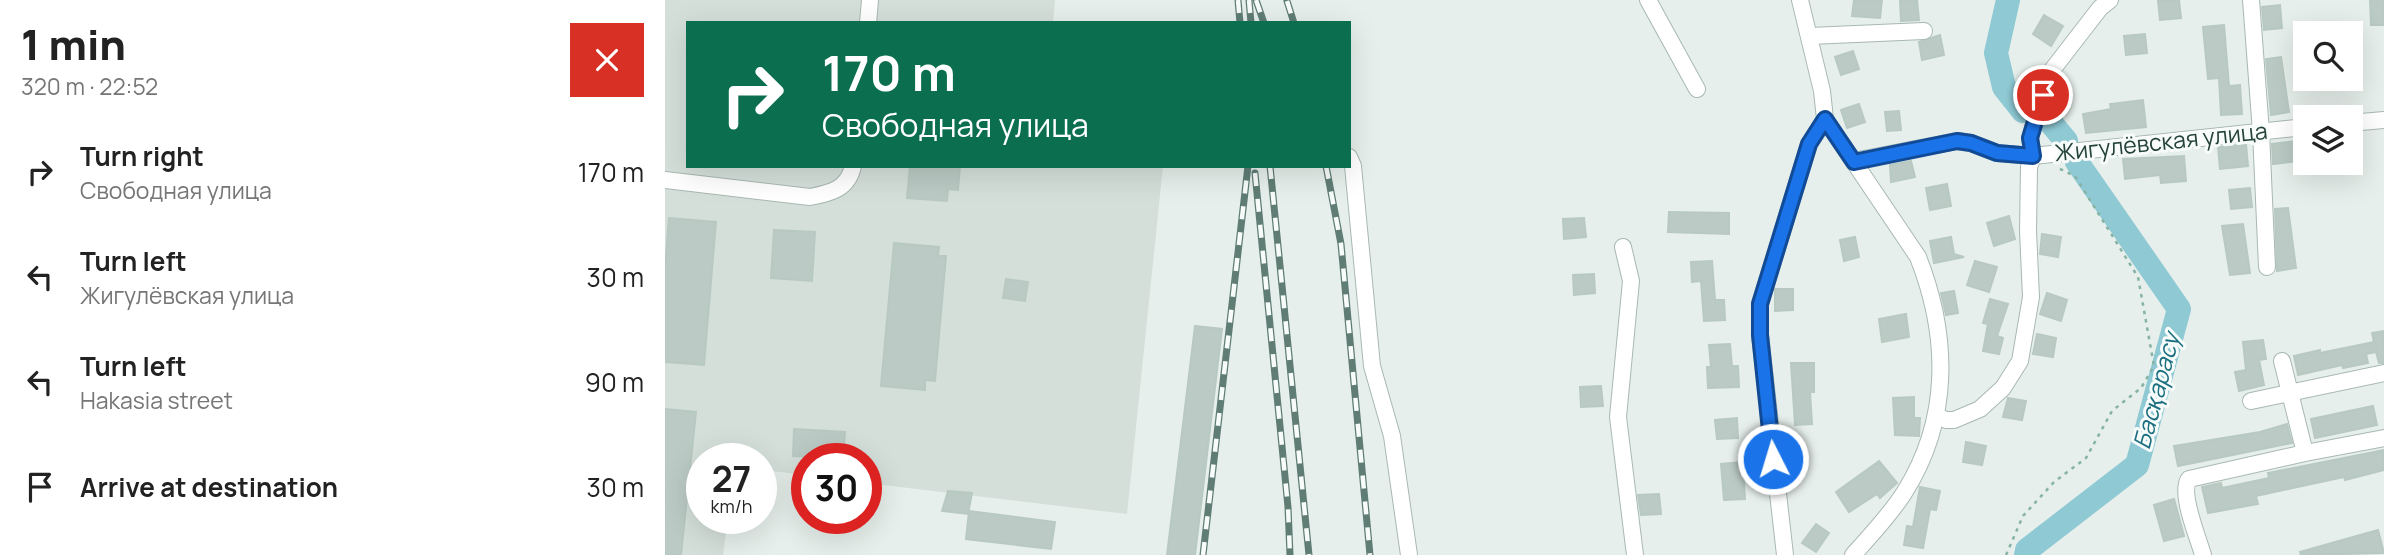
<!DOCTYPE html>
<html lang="en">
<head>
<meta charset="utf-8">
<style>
	:root { --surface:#fff; --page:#f2f2f2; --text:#222; --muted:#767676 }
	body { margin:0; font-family:Manrope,sans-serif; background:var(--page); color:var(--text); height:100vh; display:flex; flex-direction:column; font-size:26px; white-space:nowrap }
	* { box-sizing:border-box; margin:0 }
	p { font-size:23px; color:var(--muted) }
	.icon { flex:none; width:38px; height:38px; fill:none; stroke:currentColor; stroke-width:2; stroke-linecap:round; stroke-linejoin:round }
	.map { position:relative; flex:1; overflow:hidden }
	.drawer { display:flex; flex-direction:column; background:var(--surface); width:665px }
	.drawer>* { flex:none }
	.hud { position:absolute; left:21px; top:21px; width:665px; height:147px; border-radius:0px; box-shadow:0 7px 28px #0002; background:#0b6e4f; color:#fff; overflow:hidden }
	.buttons { position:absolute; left:1628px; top:21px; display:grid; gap:14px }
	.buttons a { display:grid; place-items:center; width:70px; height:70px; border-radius:0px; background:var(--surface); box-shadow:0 7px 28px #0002; font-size:35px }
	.speed { position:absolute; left:21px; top:443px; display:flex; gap:14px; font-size:35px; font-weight:700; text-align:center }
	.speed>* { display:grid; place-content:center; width:91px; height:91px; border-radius:50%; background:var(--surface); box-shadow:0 7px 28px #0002; line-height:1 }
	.speed small { font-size:18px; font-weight:400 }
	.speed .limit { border:10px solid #d22; background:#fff; color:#111 }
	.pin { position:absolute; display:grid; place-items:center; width:60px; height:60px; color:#fff; margin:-30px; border:4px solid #fff; border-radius:50%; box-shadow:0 2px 7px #0007 }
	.me { position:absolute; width:77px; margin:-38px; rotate:355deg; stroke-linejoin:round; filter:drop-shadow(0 0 5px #0008) }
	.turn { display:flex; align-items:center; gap:24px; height:147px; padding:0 21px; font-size:32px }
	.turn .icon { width:91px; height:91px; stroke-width:2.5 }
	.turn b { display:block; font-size:49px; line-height:60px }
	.round { display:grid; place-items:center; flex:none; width:74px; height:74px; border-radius:0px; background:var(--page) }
	.headline { display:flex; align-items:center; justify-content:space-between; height:119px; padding:0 21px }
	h1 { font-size:42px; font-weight:800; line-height:52px }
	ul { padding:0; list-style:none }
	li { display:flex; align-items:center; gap:21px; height:105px; padding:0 21px }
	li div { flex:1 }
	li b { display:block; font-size:26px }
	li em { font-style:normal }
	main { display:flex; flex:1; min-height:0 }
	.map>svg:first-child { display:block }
</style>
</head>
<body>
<main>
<section class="drawer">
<div class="headline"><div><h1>1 min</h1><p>320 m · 22:52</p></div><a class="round" style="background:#d93025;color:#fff"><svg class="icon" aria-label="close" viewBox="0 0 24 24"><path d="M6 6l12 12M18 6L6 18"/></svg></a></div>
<ul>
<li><svg class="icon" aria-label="right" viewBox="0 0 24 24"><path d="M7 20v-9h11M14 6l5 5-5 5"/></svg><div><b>Turn right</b><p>Свободная улица</p></div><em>170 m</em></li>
<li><svg class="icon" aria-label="left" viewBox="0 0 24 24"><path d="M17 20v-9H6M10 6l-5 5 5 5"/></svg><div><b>Turn left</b><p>Жигулёвская улица</p></div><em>30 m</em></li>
<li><svg class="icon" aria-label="left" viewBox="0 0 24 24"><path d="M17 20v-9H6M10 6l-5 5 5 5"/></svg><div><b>Turn left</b><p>Hakasia street</p></div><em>90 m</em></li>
<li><svg class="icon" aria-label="arrive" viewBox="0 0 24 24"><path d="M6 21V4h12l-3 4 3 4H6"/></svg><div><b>Arrive at destination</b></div><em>30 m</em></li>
</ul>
</section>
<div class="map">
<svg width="1719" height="555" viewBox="0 0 1719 555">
	<rect width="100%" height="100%" fill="#e6efeb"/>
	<path fill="#d4dfda" d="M0 0H390L388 23H23V166H498L462 514 201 483V458H142V475L96 470V458H37V518H63L58 555H0Z"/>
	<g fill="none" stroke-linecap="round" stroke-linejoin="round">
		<g stroke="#8ec9d4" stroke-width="24">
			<path d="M1343 0 1331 53 1339 87 1358 111"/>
			<path d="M1386 123 1401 141"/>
			<path d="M1361 555 1362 550 1472 465 1514 309 1412 162"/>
		</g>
	</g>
	<g fill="#bbcac4" stroke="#b8c9c2" stroke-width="2">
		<path d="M1189 0H1217L1215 18 1187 16Z"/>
		<path d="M1235 0H1252L1254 20 1236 21Z"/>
		<path d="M1514 0 1516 18 1495 20 1493 1Z"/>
		<path d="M1705 0H1719V25H1706Z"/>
		<path d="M1615 5 1617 28 1599 30 1597 7Z"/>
		<path d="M1379 15 1398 26 1386 46 1368 34Z"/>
		<path d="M1559 25 1564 86 1575 85 1577 114 1556 115 1554 78 1543 79 1538 27Z"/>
		<path d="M1480 34 1482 53 1461 55 1459 36Z"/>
		<path d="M1275 35 1279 55 1257 60 1254 42Z"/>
		<path d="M1188 51 1194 69 1176 75 1170 57Z"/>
		<path d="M1616 57 1624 112 1606 115 1601 59Z"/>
		<path d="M1478 100 1481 127 1421 133 1418 114 1446 109 1445 104Z"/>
		<path d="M1194 104 1200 122 1182 128 1176 110Z"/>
		<path d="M1234 111 1236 130 1222 131 1220 112Z"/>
		<path d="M1640 140V160L1608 164 1607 144Z"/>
		<path d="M1581 144 1583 166 1555 169 1553 147Z"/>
		<path d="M1519 156 1521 181 1496 183 1495 175 1460 179 1458 159Z"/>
		<path d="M1246 161 1250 177 1226 182 1225 165Z"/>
		<path d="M245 166H295L293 190 283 189 282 201 242 198Z"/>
		<path d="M1282 184 1286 206 1265 210 1261 188Z"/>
		<path d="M1585 188 1587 207 1566 209 1564 190Z"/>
		<path d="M1623 208 1631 268 1612 271 1610 209Z"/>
		<path d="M1004 212 1064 213V234L1003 232Z"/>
		<path d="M1344 216 1350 239 1329 246 1322 223Z"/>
		<path d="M4 218 51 222 39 365 0 362V268Z"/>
		<path d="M919 218 921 237 899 239 898 219Z"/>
		<path d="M1578 224 1585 273 1565 275 1557 226Z"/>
		<path d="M109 230 150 232 147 281 106 278Z"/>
		<path d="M1377 234 1396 237 1393 257 1375 254Z"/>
		<path d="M1190 237 1194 257 1179 261 1175 240Z"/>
		<path d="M1286 237 1289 254 1299 257 1269 263 1265 241Z"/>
		<path d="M229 243 274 247 273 256H281L270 381 260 380V390L216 386Z"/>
		<path d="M1047 261 1050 300H1059L1060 320 1039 321 1036 281 1027 282 1026 262Z"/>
		<path d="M1310 261 1332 267 1324 292 1302 285Z"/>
		<path d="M929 274 930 293 909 295 908 275Z"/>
		<path d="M341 279 363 282 360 301 338 298Z"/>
		<path d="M1110 289H1128V310L1110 311Z"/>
		<path d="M1289 291 1293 313 1281 315 1276 293Z"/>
		<path d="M1382 293 1402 300 1396 321 1375 314Z"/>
		<path d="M1325 299 1343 304 1332 336 1338 338 1334 354 1318 351 1323 324 1318 323Z"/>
		<path d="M1241 314 1244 337 1217 342 1214 319Z"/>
		<path d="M530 326 557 329 530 555H502Z"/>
		<path d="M1719 331V363H1714L1711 352 1701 354 1703 363 1678 368 1677 365 1633 375 1629 356 1655 350V353L1709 342 1707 333Z"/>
		<path d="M1372 334 1391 338 1388 357 1368 354Z"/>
		<path d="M1598 340 1601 359 1594 360 1599 385 1574 391 1570 372 1581 370 1578 342Z"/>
		<path d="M1065 344 1067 366H1073L1074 387 1043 388 1042 367H1046L1044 345Z"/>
		<path d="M1126 363H1149V392H1145L1147 424 1130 425Z"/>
		<path d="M936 386 938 406 916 407 915 387Z"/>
		<path d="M1249 397V418H1255L1254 436 1230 435 1228 398Z"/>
		<path d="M1343 398 1361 401 1357 420 1338 417Z"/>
		<path d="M1708 406 1712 425 1650 438 1646 419Z"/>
		<path d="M0 409 31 412 16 555H0Z"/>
		<path d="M1072 418 1073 438 1052 439 1050 420Z"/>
		<path d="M1622 424 1627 443 1513 466 1509 446 1595 432Z"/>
		<path d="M129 429 180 432 178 458 128 456Z"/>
		<path d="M1301 442 1321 446 1317 465 1298 462Z"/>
		<path d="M1719 450V470L1680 480 1679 477 1591 496 1593 504 1543 513 1537 487 1556 483 1557 488 1604 478 1603 473Z"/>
		<path d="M1214 461 1232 483 1215 498 1212 494 1184 512 1171 492Z"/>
		<path d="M1078 462 1080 499 1059 500 1056 464Z"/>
		<path d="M1255 487 1275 491 1271 510 1265 509 1258 548 1239 545 1242 526 1248 527Z"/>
		<path d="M283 491 307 493 303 514 277 511Z"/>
		<path d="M994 494 996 514 976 515 973 495Z"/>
		<path d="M1509 499 1519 536 1499 541 1489 505Z"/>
		<path d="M304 511 390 522 386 549 301 539Z"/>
		<path d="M1151 524 1164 533 1151 552 1137 543Z"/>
		<path d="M1713 530 1719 553 1636 555 1635 552Z"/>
	</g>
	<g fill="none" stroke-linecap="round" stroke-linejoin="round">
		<defs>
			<g id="minor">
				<path d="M983 0 1032 89"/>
				<path d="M1135 0 1157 91 1160 119 1253 257C1284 336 1286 419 1239 493 1225 515 1206 535 1188 555"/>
				<path d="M1586 0 1596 132 1602 267"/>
				<path d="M203 23 205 0"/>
				<path d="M1145 36 1259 31"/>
				<path d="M1685 123 1719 120"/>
				<path d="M684 157 688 166 707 366 727 436 744 555"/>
				<path d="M1189 161 1292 141 1306 143 1332 153 1368 156 1640 127"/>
				<path d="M0 180 145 197C166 193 183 189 188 166"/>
				<path d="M958 247 966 281 953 417 970 555"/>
				<path d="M1617 361 1640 453 1719 438"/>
				<path d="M1586 401 1719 373"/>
				<path d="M1272 416 1281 420H1289L1315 409 1338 388 1355 361 1366 297 1363 231 1364 167 1368 156 1365 138 1384 74 1435 8 1445 0"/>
				<path d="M1120 555 1095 335V304L1144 144 1160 119"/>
				<path d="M1538 555C1533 537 1514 493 1524 479L1640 453"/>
			</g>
		</defs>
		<use href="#minor" stroke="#a8b8b2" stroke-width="18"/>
		<path stroke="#86b3a5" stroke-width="2.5" stroke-dasharray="3.5 5" stroke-linecap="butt" d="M1341 555 1358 516 1389 482 1421 458 1447 411 1476 388 1489 366 1473 277 1410 176 1393 168"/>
		<use href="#minor" stroke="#fff" stroke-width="16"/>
		<defs>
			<g id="rail">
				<path d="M573 0 575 23"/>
				<path d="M584 0 586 23"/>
				<path d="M591 0 599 23"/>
				<path d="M622 1 629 23"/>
				<path d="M605 166 644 555"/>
				<path d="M661 166 676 244 705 555"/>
				<path d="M590 173 623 507 625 555"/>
				<path d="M538 555 583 166"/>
			</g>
		</defs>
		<use href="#rail" stroke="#5f7d75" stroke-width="7"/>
		<use href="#rail" stroke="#f7fbf9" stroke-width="4.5" stroke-dasharray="13" stroke-linecap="butt"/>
	</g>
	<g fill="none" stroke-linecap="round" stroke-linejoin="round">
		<defs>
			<path id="route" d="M1108 459 1095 335V304L1144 144 1160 119 1189 162 1292 141 1306 143 1332 153 1368 156 1365 138 1378 95"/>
		</defs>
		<use href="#route" stroke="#114b97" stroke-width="18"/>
		<use href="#route" stroke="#1a73e8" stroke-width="12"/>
	</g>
	<g text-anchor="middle" stroke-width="6" stroke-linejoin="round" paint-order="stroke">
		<g font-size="23" fill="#24423a" stroke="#f7fbf9">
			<text transform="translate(1496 142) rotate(-6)" y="8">Жигулёвская улица</text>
		</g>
		<g font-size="24" font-style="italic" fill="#1c6f80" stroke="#f7fbf9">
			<text transform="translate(1492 391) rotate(-75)" y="8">Басқарасу</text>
		</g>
	</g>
</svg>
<div class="buttons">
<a><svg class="icon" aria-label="search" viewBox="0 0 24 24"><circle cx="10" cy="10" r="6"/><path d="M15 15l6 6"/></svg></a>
<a><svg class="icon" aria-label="layers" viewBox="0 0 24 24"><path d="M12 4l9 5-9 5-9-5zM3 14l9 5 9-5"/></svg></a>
</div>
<div class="speed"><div>27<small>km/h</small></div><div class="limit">30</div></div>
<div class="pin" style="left:1378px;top:95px;background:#d93025"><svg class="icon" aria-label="arrive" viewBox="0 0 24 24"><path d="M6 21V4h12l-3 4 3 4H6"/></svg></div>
<svg class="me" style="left:1108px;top:459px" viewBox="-20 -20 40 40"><circle r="17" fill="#1a73e8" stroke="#fff" stroke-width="3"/><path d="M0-11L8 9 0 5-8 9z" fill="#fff"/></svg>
<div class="hud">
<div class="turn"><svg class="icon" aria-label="right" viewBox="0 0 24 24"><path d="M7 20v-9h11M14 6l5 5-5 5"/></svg><div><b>170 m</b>Свободная улица</div></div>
</div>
</div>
</main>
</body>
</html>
